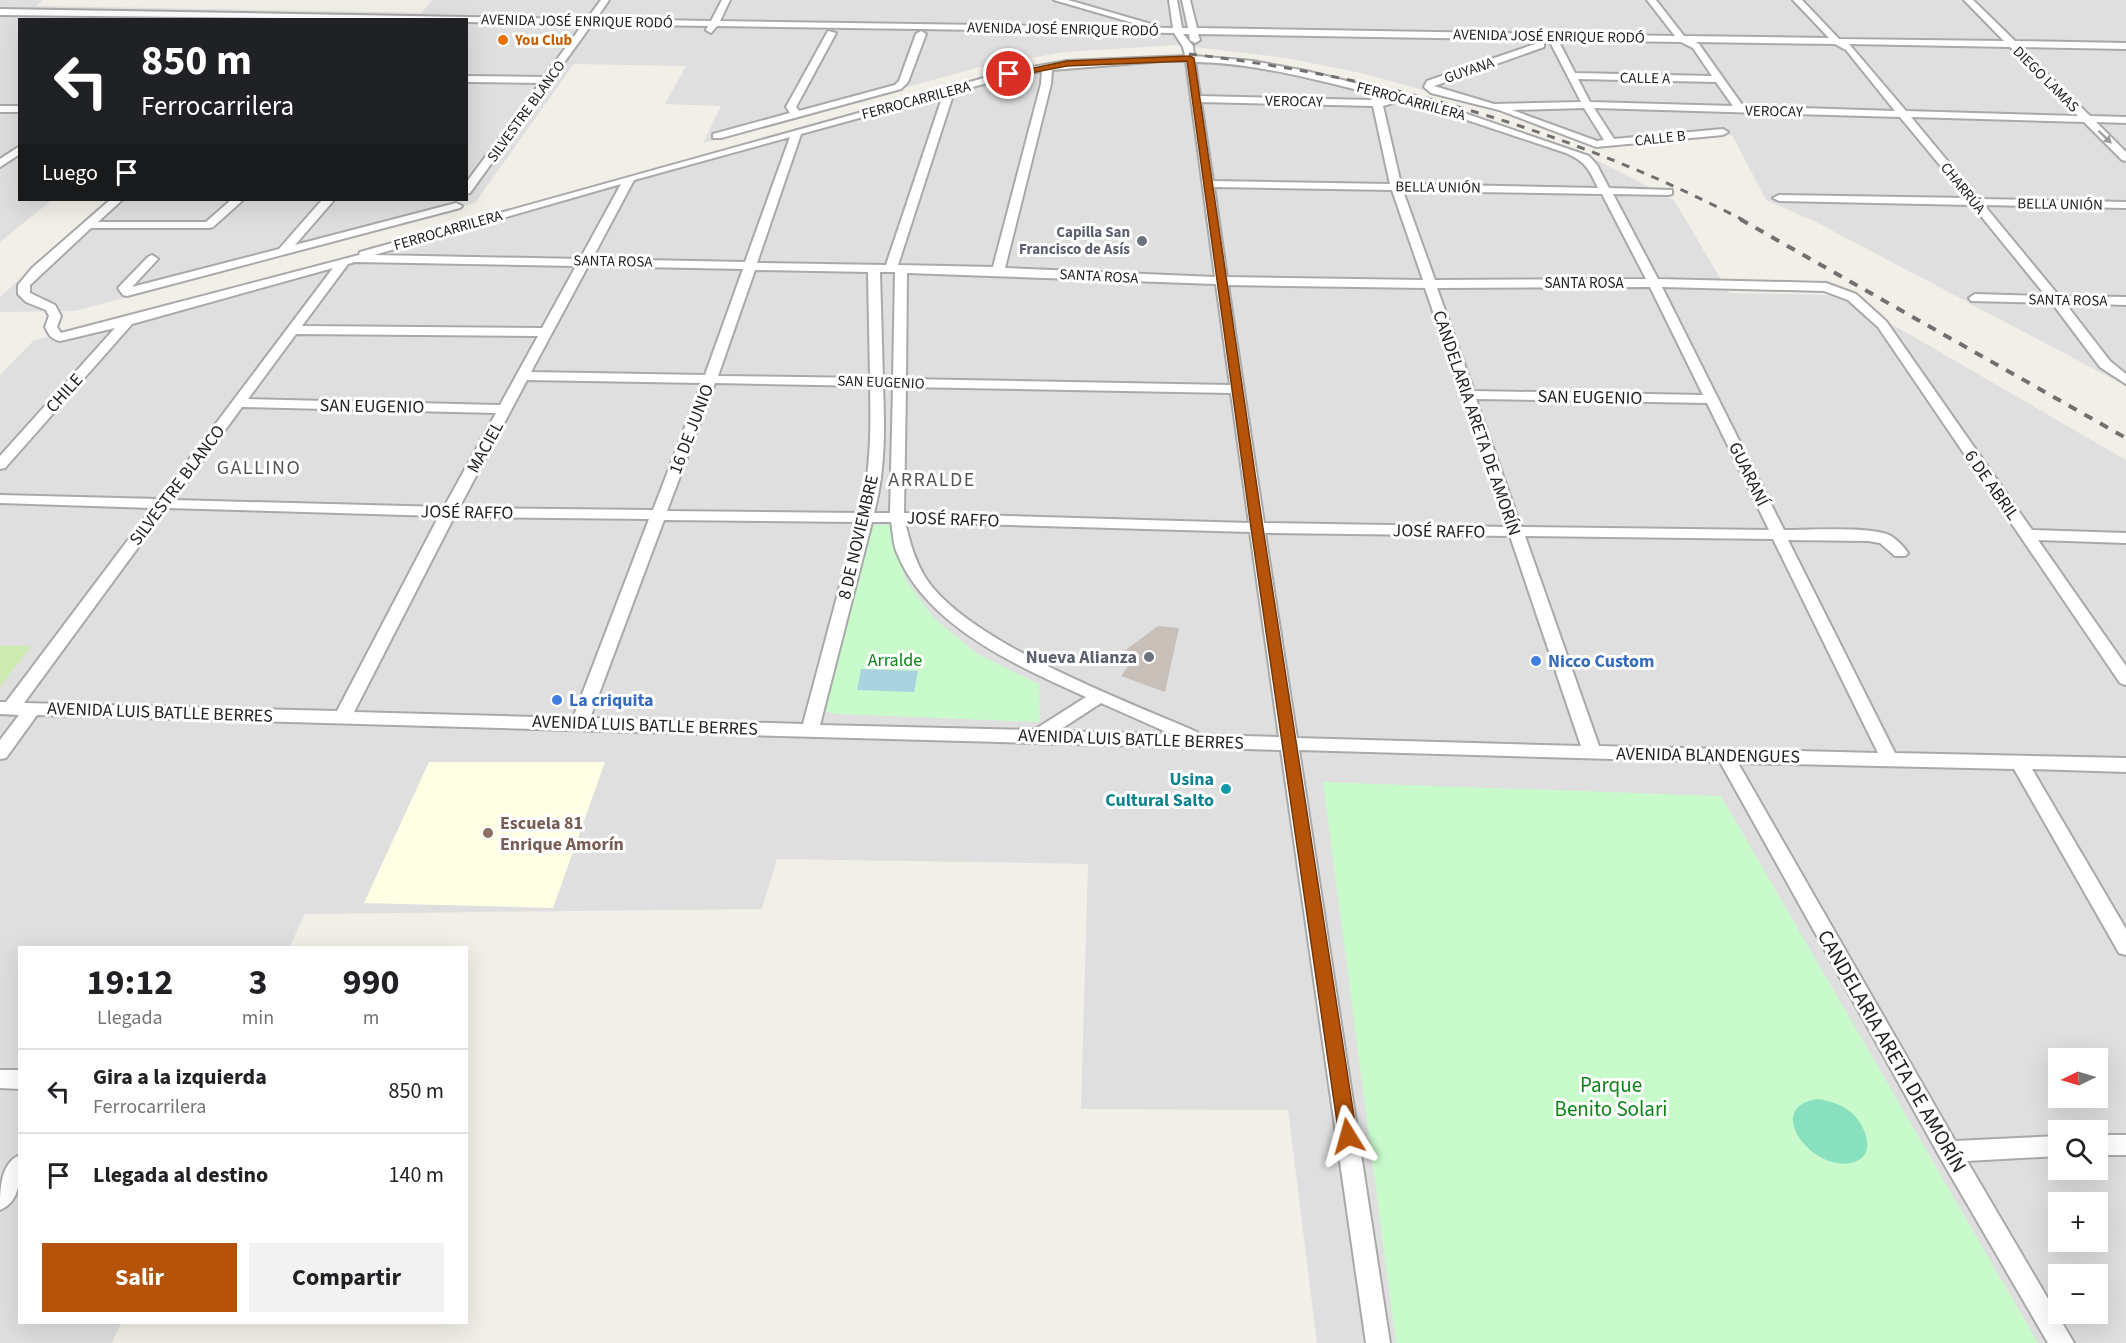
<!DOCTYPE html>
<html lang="es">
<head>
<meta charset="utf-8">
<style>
	:root { --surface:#fff; --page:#f2f2f2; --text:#202124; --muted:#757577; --line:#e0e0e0; --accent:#b45309 }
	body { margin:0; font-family:"Source Sans 3",sans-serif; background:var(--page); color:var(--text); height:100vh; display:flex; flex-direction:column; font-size:22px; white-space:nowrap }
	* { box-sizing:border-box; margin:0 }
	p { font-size:20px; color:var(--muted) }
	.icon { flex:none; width:33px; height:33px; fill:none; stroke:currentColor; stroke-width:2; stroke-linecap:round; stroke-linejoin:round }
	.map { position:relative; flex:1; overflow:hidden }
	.drawer { position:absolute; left:18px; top:946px; width:450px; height:378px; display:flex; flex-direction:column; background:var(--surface); border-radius:0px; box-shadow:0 6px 24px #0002 }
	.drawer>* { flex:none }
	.banner { position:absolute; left:18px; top:18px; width:450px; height:183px; border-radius:0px; box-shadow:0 6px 24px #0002; background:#202124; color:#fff; overflow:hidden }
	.needle { width:39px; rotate:265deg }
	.controls { position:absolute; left:2048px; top:1048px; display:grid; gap:12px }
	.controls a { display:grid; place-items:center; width:60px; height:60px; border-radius:0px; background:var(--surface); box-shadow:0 6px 24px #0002; font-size:30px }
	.pin { position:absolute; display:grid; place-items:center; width:51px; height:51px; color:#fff; margin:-26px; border:3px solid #fff; border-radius:50%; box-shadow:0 2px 6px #0007 }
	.me { position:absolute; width:66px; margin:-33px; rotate:352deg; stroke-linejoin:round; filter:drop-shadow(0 0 4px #0008) }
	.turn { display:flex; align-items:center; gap:21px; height:126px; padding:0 24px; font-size:27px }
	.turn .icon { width:78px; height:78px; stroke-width:2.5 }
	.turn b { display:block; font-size:42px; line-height:51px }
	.then { display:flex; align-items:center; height:57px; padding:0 24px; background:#0003; gap:12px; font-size:22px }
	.eta { display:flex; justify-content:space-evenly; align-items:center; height:102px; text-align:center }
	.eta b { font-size:36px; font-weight:700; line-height:42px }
	.button { display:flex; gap:12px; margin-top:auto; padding:12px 24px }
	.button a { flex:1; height:69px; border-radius:0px; background:var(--accent); color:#fff; font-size:24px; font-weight:700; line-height:69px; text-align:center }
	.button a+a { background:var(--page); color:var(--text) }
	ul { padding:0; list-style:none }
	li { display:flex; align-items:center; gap:18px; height:84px; padding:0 24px; border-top:2px solid var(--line) }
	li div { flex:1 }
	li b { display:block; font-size:22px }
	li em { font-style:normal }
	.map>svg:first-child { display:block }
</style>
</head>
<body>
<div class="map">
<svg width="2126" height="1343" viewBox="0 0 2126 1343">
	<rect width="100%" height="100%" fill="#f2efe9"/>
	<g fill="#e0dfdf" fill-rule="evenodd">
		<path d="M0 0H43L36 6 421 13 432 0H2126V386L1816 222 1766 200 1732 135 1597 146 1495 110 1361 73 1286 58 1177 45 1065 52 980 67 703 143 721 106 665 104 686 66 574 64 475 203 75 311 0 312V297L106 200H466V20H20V200H52L0 242Z"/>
		<path d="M1107 59 1229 60 1313 74 1469 113 1577 150 1674 200 1729 293 1836 295 1902 330 2126 460V1343H1317L1288 1110 1081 1109 1088 864 777 859 762 909 305 914 289 948H20V1323H121L112 1343H0V375L34 340 124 319 945 88 1018 69ZM2058 1059H2097V1098H2058ZM2058 1131H2097V1170H2058ZM2058 1203H2097V1242H2058ZM2058 1275H2097V1314H2058Z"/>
	</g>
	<path fill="#ffffe5" d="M429 762H605L553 908 364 903Z"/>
	<path fill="#cdebb0" d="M0 646H31L0 687Z"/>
	<g fill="#c8facc">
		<path d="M873 525H889L906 580 933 617 976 653 1039 684 1040 722 837 714 823 711Z"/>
		<path d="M1323 782 1721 796 2038 1343H1396Z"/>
	</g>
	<path fill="#88e0be" d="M1818 1099C1831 1101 1842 1105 1852 1113 1867 1127 1878 1158 1850 1163 1812 1171 1762 1107 1818 1099Z"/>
	<path fill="#aad3df" d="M861 669 918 671 914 692 857 690Z"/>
	<path fill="#c7bfb8" d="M1158 626 1179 628 1165 692 1121 676 1133 660 1119 655Z"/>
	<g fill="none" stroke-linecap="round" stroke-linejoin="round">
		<defs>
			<g id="minor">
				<path d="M601 0H609L596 19 711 21 722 0H730L720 21 1173 28 1169 0H1177L1182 28H1188L1182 0H1190L1197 28 1675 36 1647 0H1656L1684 36 1829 38 1793 0H1802L1839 39 2004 41 1964 0H1973L2015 41 2126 43V49L2020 47 2090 116 2126 117V123L2096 122 2126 152V161L2122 160 2084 122 1911 117 1979 199 2126 202V208L1984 205 2059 296 2126 297V305L2065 303 2110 361 2126 374V384L2100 367 2052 303 1971 301 1969 298 1975 294 2046 296 1972 205 1779 201 1773 198 1779 195 1967 198 1900 117 1594 108 1614 139 1723 129 1728 132 1723 135 1596 147 1499 110 1431 93 1424 87 1427 81 1541 42 1544 43V47L1434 86 1494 104 1581 102 1549 40 1198 34 1200 40 1195 43 1190 40 1189 34H1183L1193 46 1194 56 1253 61 1306 71 1432 102 1589 156 1597 165 1609 188 1672 190V194L1668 195 1613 194 1658 279 1826 283 1856 294 1886 321 2032 530 2126 533V543L2038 540 2126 666V685L2120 683 1878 327 1848 300 1824 291 1662 287 1784 530C1806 530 1875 526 1891 536 1897 540 1904 547 1908 553L1905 556H1895L1880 543 1868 541 1788 540 1895 753 2126 758V772L2032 769 2126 929V955L2119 953 2014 769 1738 763 1955 1141 2058 1136V1156L1967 1161 2074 1343H2048L1941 1159 1720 762 1299 750 1390 1343H1366L1281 750 37 715 6 758 0 759V740L19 715 0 714V702H6L152 508 0 503V495L159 499 333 268 132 324 5 468 0 469V456L115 328 60 341C51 339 49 335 45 327L49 316 46 310 26 302 18 294V285L32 268 110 200H122L98 222H206L231 200H243L213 227 209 228H91L30 285V293L55 305 61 316 57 327 61 333 359 255 360 252 1009 71 1067 61 1185 56 1183 47 1174 33 717 26 711 33 706 30 708 26 592 24 470 193 466 194V183L540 83 466 82V76L544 77 583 24 466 22V20L0 15V9L587 19ZM1558 40 1681 42 1693 48 1712 76 1575 73ZM1695 42 1835 44 1846 50 1895 111 1743 106 1699 44ZM1849 44 2010 47 2078 116 1906 111ZM1162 61H1186L1215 277 1005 268 1051 84 1052 70ZM1195 62C1255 63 1313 79 1370 93L1372 100 1200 96ZM1042 71 1041 84 993 267 898 265 954 92 1010 77ZM1578 79 1716 82 1733 106 1590 102ZM943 95 886 265 757 263 801 134ZM1381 95 1425 106 1566 153C1586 162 1589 169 1598 188L1401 184 1383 106 1393 103 1382 100ZM1201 102 1373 106 1390 184 1213 181ZM1584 108 1604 140 1597 141 1512 110ZM790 137 745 262 592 259 634 180ZM621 184 580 259 374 255ZM1214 187 1392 190 1423 280 1227 277ZM1403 191 1602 194 1646 279 1435 280ZM355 262 576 266 542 328 302 326 348 264ZM588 266 743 269 705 375 531 372ZM755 270 868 272 870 378 718 376ZM880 272H895L893 379H883ZM907 273 1216 284 1230 385 906 379ZM1228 285 1425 288 1507 527 1264 523ZM1650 287 1703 395 1474 391 1437 288ZM296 334 538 336 500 405 248 399ZM527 380 702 383 653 510 459 508ZM715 383 870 386C871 429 871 472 860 513L667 511ZM883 386 893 387 890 513H874C885 472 885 429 883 386ZM906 387 1231 393 1249 523 904 513ZM1476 399 1707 403 1769 530 1521 527ZM242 407 496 413 444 507 174 500ZM167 508 439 516 337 711 24 703ZM454 517 649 519 573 718 354 712ZM664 520 857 522 803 724 590 718ZM872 522H891C893 532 893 544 897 553 926 626 1019 667 1086 697L1034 730 820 725ZM905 522 1250 532 1279 737 1199 735 1197 732C1126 701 966 642 925 577 914 559 910 542 905 522ZM1265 533 1510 536 1581 746 1297 738ZM1525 536 1773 539 1878 753 1599 746ZM1101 703 1171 734 1058 731Z"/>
				<path d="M1054 0H1068L1151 24 1147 27Z"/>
				<path d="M828 31 836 33 796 107 799 111 895 85 899 81 916 34 921 31 926 34 908 82 901 89 721 138H713V134L790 113 786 107Z"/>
				<rect x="0" y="106" width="20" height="6"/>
				<path d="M20 146V154L0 167V159Z"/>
				<path d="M322 200H334L295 245 456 203 462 206 460 208 127 296 123 295 118 288 148 257 152 255 158 259 132 287 279 249Z"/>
				<path d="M0 1070H20V1089L0 1088Z"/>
				<rect x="2097" y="1135" width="29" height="20"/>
				<path d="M20 1155C20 1175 22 1201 0 1210 0 1190 0 1163 20 1155Z"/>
			</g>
		</defs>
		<use href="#minor" stroke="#a9a9a9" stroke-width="4"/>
		<use href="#minor" fill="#fff" fill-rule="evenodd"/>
		<path stroke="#707070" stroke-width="3" stroke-dasharray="8 8" stroke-linecap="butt" d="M1189 54C1382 76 1570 130 1743 220"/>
		<path stroke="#707070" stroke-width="4" stroke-dasharray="9 9" stroke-linecap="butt" d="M1740 219 2126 438"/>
	</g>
	<defs><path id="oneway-solid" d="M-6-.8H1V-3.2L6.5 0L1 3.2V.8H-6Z" transform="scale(1.5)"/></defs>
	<use fill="#9c9c9c" href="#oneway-solid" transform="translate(2105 137) rotate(44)"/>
	<path fill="#b45309" stroke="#753606" stroke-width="1.5" d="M1190 56 1194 58 1263 528 1357 1136 1355 1142 1348 1144 1342 1142 1339 1136 1251 528 1187 61 1067 66 1009 77 1005 74 1067 61Z"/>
	<circle fill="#e8710a" stroke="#fff" stroke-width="2" cx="503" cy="40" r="6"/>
	<g fill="#6b7280" stroke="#fff" stroke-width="2">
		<circle cx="1142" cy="241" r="6"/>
		<circle cx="1149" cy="657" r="6"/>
	</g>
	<g fill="#3f7fe0" stroke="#fff" stroke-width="2">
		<circle cx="1536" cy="661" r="6"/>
		<circle cx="557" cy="700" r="6"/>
	</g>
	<circle fill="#0f9aa8" stroke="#fff" stroke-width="2" cx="1226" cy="789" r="6"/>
	<circle fill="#8d6e63" stroke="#fff" stroke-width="2" cx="488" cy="833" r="6"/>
	<g text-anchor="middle" stroke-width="6" stroke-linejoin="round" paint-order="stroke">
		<g font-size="15" fill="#222" stroke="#fff">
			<text transform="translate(577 21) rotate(1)" y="5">AVENIDA JOSÉ ENRIQUE RODÓ</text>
			<text transform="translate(1063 29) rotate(1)" y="5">AVENIDA JOSÉ ENRIQUE RODÓ</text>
			<text transform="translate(1549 36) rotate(1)" y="5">AVENIDA JOSÉ ENRIQUE RODÓ</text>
			<text transform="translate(1469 70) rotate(-19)" y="5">GUYANA</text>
			<text transform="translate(1645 78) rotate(1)" y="5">CALLE A</text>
			<text transform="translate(2046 79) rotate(45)" y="5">DIEGO LAMAS</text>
			<text transform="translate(916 100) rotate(-15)" y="5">FERROCARRILERA</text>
			<text transform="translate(1294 101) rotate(1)" y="5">VEROCAY</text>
			<text transform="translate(1411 101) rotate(15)" y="5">FERROCARRILERA</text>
			<text transform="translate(526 111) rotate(-54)" y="5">SILVESTRE BLANCO</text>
			<text transform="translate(1774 111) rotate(1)" y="5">VEROCAY</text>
			<text transform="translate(1660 138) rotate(-6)" y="5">CALLE B</text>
			<text transform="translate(1438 187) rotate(1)" y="5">BELLA UNIÓN</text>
			<text transform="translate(1963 188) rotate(51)" y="5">CHARRÚA</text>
			<text transform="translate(2060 204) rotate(1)" y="5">BELLA UNIÓN</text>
			<text transform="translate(448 230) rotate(-16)" y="5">FERROCARRILERA</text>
			<text transform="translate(613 261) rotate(1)" y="5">SANTA ROSA</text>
			<text transform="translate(1099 276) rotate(3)" y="5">SANTA ROSA</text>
			<text x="1584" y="288">SANTA ROSA</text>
			<text transform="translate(2068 300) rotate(1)" y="5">SANTA ROSA</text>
			<text transform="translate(881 382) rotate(2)" y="5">SAN EUGENIO</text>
		</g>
		<g font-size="15" font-weight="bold" fill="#c56008" stroke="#fff" text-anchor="start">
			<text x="515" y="45">You Club</text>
		</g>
		<g font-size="15" font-weight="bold" fill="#5b616d" stroke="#fff" text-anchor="end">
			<text x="1130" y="237">Capilla San<tspan x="1130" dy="17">Francisco de Asís</tspan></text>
		</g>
		<g font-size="18" fill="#222" stroke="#fff">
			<text transform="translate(64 393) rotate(-48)" y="6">CHILE</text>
			<text transform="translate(1590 397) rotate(1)" y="6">SAN EUGENIO</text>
			<text transform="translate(372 406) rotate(1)" y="6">SAN EUGENIO</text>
			<text transform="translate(1477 423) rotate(71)" y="6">CANDELARIA ARETA DE AMORÍN</text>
			<text transform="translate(691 429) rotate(-69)" y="6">16 DE JUNIO</text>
			<text transform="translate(485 447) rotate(-61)" y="6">MACIEL</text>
			<text transform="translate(1749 474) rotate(64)" y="6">GUARANÍ</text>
			<text transform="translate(177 485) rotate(-53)" y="6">SILVESTRE BLANCO</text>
			<text transform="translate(1992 485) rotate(55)" y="6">6 DE ABRIL</text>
			<text transform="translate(467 512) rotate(1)" y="6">JOSÉ RAFFO</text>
			<text transform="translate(953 519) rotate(2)" y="6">JOSÉ RAFFO</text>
			<text transform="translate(1439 531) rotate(1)" y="6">JOSÉ RAFFO</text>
			<text transform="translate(858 537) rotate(-77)" y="6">8 DE NOVIEMBRE</text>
			<text transform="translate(160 712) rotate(2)" y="6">AVENIDA LUIS BATLLE BERRES</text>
			<text transform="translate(645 725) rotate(2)" y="6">AVENIDA LUIS BATLLE BERRES</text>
			<text transform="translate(1131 739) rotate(2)" y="6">AVENIDA LUIS BATLLE BERRES</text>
			<text transform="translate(1708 755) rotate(1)" y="6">AVENIDA BLANDENGUES</text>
		</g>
		<g font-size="18" font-weight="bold" fill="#5b616d" stroke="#fff" text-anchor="end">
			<text x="1137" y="663">Nueva Alianza</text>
		</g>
		<g font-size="18" fill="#0c8416" stroke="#fff">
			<text x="895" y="666">Arralde</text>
		</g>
		<g font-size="18" font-weight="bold" fill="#366cbe" stroke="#fff" text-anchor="start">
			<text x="1548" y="667">Nicco Custom</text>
			<text x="569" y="706">La criquita</text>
		</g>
		<g font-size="18" font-weight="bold" fill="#0d838f" stroke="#fff" text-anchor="end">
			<text x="1214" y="785">Usina<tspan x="1214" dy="21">Cultural Salto</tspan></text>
		</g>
		<g font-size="18" font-weight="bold" fill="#785e54" stroke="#fff" text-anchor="start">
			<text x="500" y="829">Escuela 81<tspan x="500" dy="21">Enrique Amorín</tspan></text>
		</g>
		<g font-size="20" letter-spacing="1.5" fill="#555" stroke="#fff">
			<text x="259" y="474">GALLINO</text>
			<text x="932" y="486">ARRALDE</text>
		</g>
		<g font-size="21" fill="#222" stroke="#fff">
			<text transform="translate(1892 1051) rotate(60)" y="7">CANDELARIA ARETA DE AMORÍN</text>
		</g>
		<g font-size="21" fill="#0c8416" stroke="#fff">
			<text x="1611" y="1092">Parque<tspan x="1611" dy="24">Benito Solari</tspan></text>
		</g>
	</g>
</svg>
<div class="controls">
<a><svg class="needle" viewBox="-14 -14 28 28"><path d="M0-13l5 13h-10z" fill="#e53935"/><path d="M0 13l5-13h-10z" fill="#757577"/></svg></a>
<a><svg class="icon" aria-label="search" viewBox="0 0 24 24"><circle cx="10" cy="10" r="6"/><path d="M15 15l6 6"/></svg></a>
<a>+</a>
<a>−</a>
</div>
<div class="pin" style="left:1009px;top:74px;background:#d93025"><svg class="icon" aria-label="arrive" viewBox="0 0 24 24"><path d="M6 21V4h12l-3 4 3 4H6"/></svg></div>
<svg class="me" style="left:1348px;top:1136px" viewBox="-20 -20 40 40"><path d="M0-17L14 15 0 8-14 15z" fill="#b45309" stroke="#fff" stroke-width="4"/></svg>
<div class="banner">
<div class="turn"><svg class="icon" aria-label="left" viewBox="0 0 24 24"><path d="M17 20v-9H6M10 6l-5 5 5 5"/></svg><div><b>850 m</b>Ferrocarrilera</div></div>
<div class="then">Luego<svg class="icon" aria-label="arrive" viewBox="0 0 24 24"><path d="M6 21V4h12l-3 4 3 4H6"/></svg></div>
</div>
<section class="drawer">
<div class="eta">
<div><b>19:12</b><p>Llegada</p></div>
<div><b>3</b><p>min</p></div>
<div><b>990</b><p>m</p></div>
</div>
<ul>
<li><svg class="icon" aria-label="left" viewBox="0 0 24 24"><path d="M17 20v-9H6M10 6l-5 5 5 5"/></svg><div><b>Gira a la izquierda</b><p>Ferrocarrilera</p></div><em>850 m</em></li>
<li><svg class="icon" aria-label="arrive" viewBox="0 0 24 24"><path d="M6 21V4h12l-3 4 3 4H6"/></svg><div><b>Llegada al destino</b></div><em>140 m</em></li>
</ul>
<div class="button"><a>Salir</a><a>Compartir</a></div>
</section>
</div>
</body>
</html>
